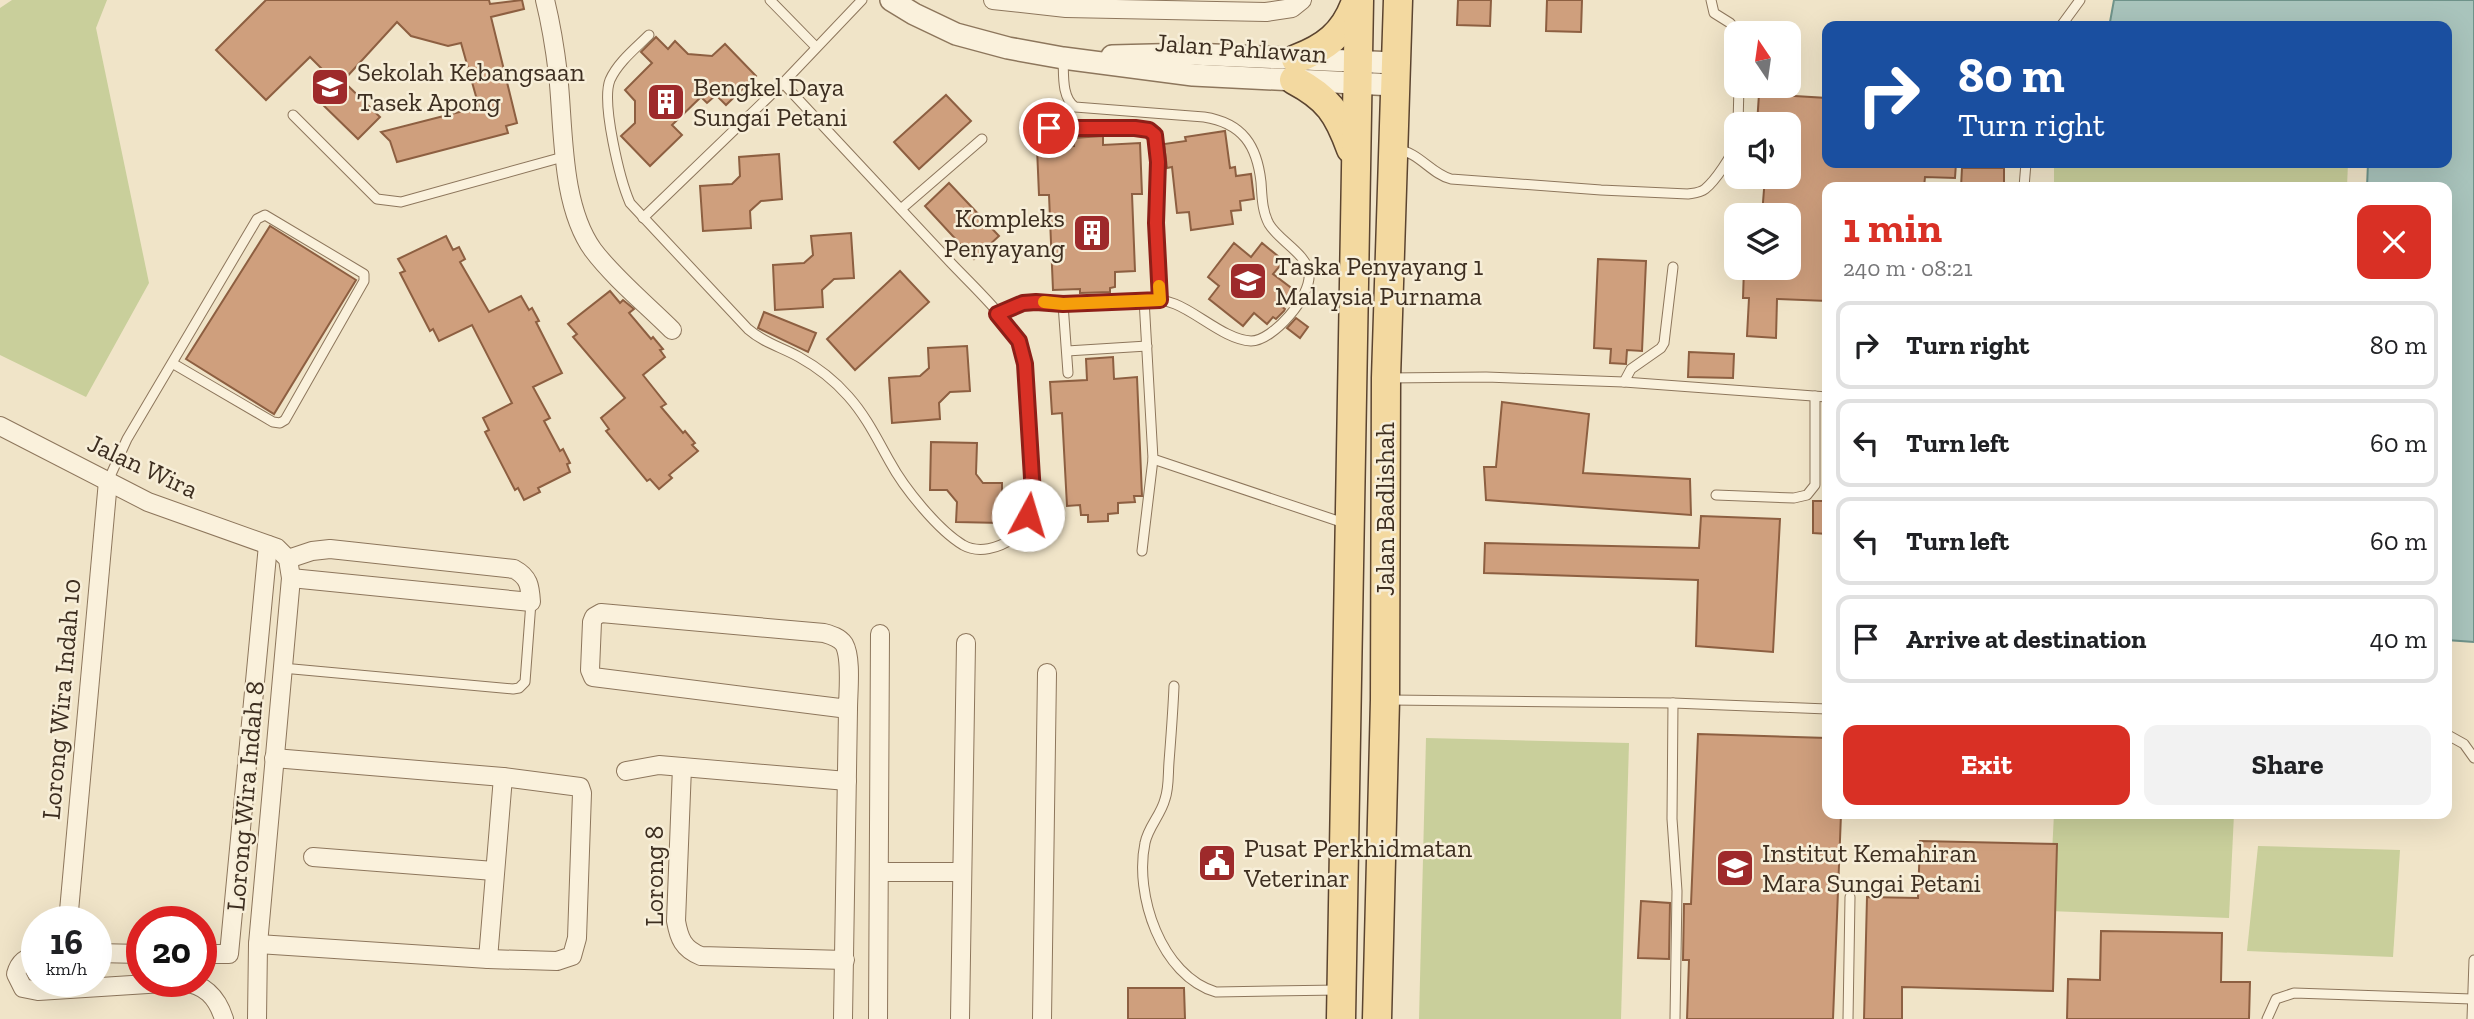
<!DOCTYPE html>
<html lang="en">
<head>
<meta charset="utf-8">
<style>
	:root { --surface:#fff; --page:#f2f2f2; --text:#202124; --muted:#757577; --line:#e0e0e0; --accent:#d93025 }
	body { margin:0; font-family:"Zilla Slab",serif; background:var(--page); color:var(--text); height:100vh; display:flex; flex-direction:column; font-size:26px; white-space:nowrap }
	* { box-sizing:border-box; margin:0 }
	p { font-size:23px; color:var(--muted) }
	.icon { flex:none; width:38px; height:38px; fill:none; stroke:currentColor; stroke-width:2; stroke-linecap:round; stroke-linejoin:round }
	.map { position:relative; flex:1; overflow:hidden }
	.sheet { position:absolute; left:1822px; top:182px; width:630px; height:637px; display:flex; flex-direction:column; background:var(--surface); border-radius:14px; box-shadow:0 7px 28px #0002 }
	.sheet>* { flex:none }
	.top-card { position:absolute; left:1822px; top:21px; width:630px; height:147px; border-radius:14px; box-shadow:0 7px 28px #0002; background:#1a4fa0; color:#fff; overflow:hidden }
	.needle { width:46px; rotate:347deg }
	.fabs { position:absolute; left:1724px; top:21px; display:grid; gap:14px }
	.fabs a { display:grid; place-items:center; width:77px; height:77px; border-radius:14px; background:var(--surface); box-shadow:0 7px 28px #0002; font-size:35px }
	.speed { position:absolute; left:21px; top:906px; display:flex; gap:14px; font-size:35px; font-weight:700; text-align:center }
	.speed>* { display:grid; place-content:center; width:91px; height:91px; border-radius:50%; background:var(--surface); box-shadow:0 7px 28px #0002; line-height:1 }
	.speed small { font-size:18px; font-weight:400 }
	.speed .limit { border:10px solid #d22; background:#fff; color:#111 }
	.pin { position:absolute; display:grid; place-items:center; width:60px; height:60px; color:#fff; margin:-30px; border:4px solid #fff; border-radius:50%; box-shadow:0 2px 7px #0007 }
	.me { position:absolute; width:77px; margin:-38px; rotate:6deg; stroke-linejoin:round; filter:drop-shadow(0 0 5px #0008) }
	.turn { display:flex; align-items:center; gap:24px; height:147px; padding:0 21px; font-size:32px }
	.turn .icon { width:91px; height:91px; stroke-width:2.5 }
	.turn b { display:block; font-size:49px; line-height:60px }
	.round { display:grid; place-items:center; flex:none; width:74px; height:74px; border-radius:14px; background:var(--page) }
	.headline { display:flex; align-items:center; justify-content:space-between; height:119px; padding:0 21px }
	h1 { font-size:42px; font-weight:800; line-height:52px; color:var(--accent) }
	.primary-button { display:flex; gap:14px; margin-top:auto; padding:14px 21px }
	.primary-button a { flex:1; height:80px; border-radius:14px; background:var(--accent); color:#fff; font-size:28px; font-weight:800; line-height:80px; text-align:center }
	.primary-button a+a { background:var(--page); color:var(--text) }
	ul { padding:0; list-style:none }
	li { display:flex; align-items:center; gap:21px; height:88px; margin:0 14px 10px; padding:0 7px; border:4px solid var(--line); border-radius:14px }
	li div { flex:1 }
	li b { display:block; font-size:26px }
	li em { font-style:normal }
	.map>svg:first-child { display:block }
</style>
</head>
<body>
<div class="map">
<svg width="2474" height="1019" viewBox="0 0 2474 1019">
	<rect width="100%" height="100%" fill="#f0e4c8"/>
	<g fill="#c9cf9b">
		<path d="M12 0H107L96 28 149 283 86 397 0 355V8Z"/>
		<path d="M2054 163H2348L2347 187H2054Z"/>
		<path d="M1426 738 1629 743 1621 1019H1419Z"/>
		<path d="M2054 814H2234L2229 918 2049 911Z"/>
		<path d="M2258 846 2400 850 2393 957 2247 951Z"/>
	</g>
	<path fill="#a9c4bc" stroke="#6f938a" stroke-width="2" d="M2114 0H2474V642L2447 640 2446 187H2367L2368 163H2446V26H2106L2110 22Z"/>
	<g fill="#cf9f7d" stroke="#8d5f41" stroke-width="2">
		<path d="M266 0H489L490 4 522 0 524 9 491 17 517 123 506 126 508 133 397 162 390 141 381 132 479 107 461 43 448 46 411 36 397 22 343 81 380 117 358 139 320 102 323 99 317 94 332 79 310 57 266 100 216 50Z"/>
		<path d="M1458 0H1491L1490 26 1457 25Z"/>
		<path d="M1547 0H1582L1581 32 1546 31Z"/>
		<path d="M656 37 668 49 675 41 688 54 712 56 725 44 756 76 726 105 716 95 707 103 701 97 672 125 682 135 650 166 621 136 635 123V101L625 90 652 63 641 52Z"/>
		<path d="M1759 94 1827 98V163H1956L1955 178 1925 177 1924 187H1827V301L1777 299 1776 338 1747 336 1749 298H1743L1744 268H1788V215H1762L1765 177H1788V124H1757Z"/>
		<path d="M946 95 971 121 919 169 894 142Z"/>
		<path d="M1225 131 1230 168 1235 167 1236 176 1251 174 1254 199 1240 201 1241 210 1231 211 1233 224 1191 230 1189 212 1177 213 1172 167 1167 168 1164 144 1186 141 1185 137Z"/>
		<path d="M1103 136V145L1140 143 1142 194H1132L1135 271 1115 272V287L1110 288V292L1080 293V289L1053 290 1049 195H1039L1037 148 1074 146 1073 138Z"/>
		<path d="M779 154 782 199 761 201 750 211 751 228 703 231 700 186 732 184 740 176 739 157Z"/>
		<path d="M1962 168H2004V187H1961Z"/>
		<path d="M949 183 999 236 974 259 925 206Z"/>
		<path d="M270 226 356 280 274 414 186 359Z"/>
		<path d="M851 233 854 278 834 279 822 290 823 307 775 310 773 265 804 263 813 255 811 236Z"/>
		<path d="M446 236 453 250 459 247 465 259 460 262 489 312 521 296 529 310 532 308 539 321 536 322 562 373 533 387 550 418 544 421 560 451 563 449 570 463 567 464 570 472 538 488 540 492 524 500 518 488 515 490 485 432 489 430 483 418 512 403 472 325 439 341 433 329 430 331 400 273 405 271 398 259Z"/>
		<path d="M1234 243 1251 257 1262 243 1284 261 1273 274 1294 290 1281 306 1285 309 1284 311 1276 319 1273 317 1267 324 1254 313 1243 326 1209 299 1219 286 1208 277Z"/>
		<path d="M1598 259 1646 261 1642 351 1627 350 1626 364 1610 363 1611 349 1594 348Z"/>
		<path d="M900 271 929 302 855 370 827 339Z"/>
		<path d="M610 291 620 303 623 300 634 309 629 313 651 339 653 337 663 349 660 350 665 357 643 375 666 404 661 407 683 433 685 431 695 443 692 445 698 451 669 475 672 478 659 489 650 479 647 481 606 431 609 429 601 418 625 398 573 337 577 334 568 324Z"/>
		<path d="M764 312 816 333 808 352 758 328Z"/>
		<path d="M1296 318 1308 327 1300 338 1287 328Z"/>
		<path d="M967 346 970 391 950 392 939 403 940 419 892 423 889 378 920 376 929 368 928 348Z"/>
		<path d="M1689 352 1734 354 1733 378 1688 377Z"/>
		<path d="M1113 357 1114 379 1137 377 1142 496H1134L1135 502 1118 503V513L1108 514V521L1088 522V515H1081L1080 505 1067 506 1062 413 1052 414 1050 382 1087 380 1086 359Z"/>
		<path d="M1502 402 1589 414 1583 473 1690 479 1691 515 1486 500 1484 467H1496Z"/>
		<path d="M931 442 977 443 976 474 983 483H1002V523L956 522 957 502 947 490H930Z"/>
		<path d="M1813 501H1827V534L1813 533Z"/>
		<path d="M1701 516 1780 519 1773 652 1696 646 1698 580 1484 573 1485 543 1699 548Z"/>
		<path d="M1698 734 1827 738V814H1841L1833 1019H1687L1689 960H1683L1684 904H1691Z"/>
		<path d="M1920 841 2057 844 2053 991 1902 987V1019H1864L1867 897 1918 898Z"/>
		<path d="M1641 901 1670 903 1669 959 1638 958Z"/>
		<path d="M2101 931 2222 933 2221 982H2250L2249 1019H2067L2068 979 2100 980Z"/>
		<path d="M1128 988H1184L1185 1019H1128Z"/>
	</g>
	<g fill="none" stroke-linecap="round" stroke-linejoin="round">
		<defs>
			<g id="service">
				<path d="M770 0 816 47"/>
				<path d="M1711 0 1714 13 1730 23 1738 33"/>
				<path d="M2061 26 2080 0"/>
				<path d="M649 35C636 48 618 62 610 80 601 103 620 180 630 203L748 329C764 343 781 347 799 357 817 367 834 380 848 396 866 416 877 439 890 462 904 488 938 530 963 545 979 554 999 548 1013 538 1038 521 1032 485 1030 460 1028 429 1031 377 1022 349 1014 324 971 284 952 264 896 204 839 143 783 83"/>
				<path d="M293 115 377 199 401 202 563 157"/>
				<path d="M1738 124 1739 86"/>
				<path d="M1049 128H1135L1149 130 1155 136 1158 162 1156 223 1160 300"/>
				<path d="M1397 150C1418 151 1431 174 1451 179L1601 190 1688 194C1694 193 1700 193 1705 189 1715 181 1733 155 1736 142"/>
				<path d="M2024 187 2026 163"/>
				<path d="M901 209 982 139"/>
				<path d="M643 218 783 83 862 0"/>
				<path d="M1144 299 1153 459 1344 523"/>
				<path d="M1063 304 1068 373"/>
				<path d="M997 314C1005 310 1013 306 1022 304 1036 300 1049 304 1064 304 1100 306 1140 290 1175 304 1198 313 1226 340 1251 341 1273 341 1312 296 1309 273 1306 253 1279 241 1269 224 1262 211 1262 196 1261 182 1257 146 1243 123 1204 117L1075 107C1061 97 1064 73 1063 58"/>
				<path d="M1067 351 1147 346"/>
				<path d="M1388 378 1486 377 1624 382 1827 397"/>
				<path d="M1624 382 1631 369 1661 348 1664 343 1673 267"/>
				<path d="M108 481 127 439 257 219 265 215 364 274V281L285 420 280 423 273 422 172 363"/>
				<path d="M1716 495 1794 498 1807 495 1815 485V396"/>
				<path d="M1142 551 1153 459"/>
				<path d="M282 668 513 689 519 688 525 682 531 602"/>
				<path d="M1174 686C1173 711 1171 736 1169 762 1168 774 1169 788 1165 799 1161 815 1148 827 1145 843 1134 894 1161 976 1216 992L1339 990"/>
				<path d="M1390 700 1673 703 1827 709"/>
				<path d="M1673 703 1672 819 1677 891 1675 1019"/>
				<path d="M2446 734 2464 744 2474 758"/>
				<path d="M1848 1019 1850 897"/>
				<path d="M2267 1019 2276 999 2294 993 2472 999"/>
				<path d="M2472 1019 2474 960"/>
			</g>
			<g id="minor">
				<path d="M545 0C551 24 555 49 558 74 564 127 560 204 593 250 614 278 647 305 672 330"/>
				<path d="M993 0 1066 8 1266 12 1292 8 1302 0"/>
				<path d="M0 426 148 502 277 548 288 559 291 578 258 944 257 1019"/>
				<path d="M288 559 312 551 330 549 514 569C529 577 530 586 531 602L291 578"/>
				<path d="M682 767 676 921C679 938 683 949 701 956L845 960"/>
				<path d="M626 771 659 765 847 781"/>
				<path d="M313 857 494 871"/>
				<path d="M880 872H961"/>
				<path d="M68 922 108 481"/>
				<path d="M258 944 488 959 557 961 572 956 577 938 582 793 580 787 503 777 274 758"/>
				<path d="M96 953 142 954"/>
				<path d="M201 954H229L268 545"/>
				<path d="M37 956C25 957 19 963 16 974L23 988 38 991 179 982"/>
				<path d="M488 959 503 777"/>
				<path d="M182 982C205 984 217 997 224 1019"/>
				<path d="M843 1019 848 709C848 692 852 658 844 644 839 637 831 635 824 633L601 613 594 617 592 622 590 670 593 677 848 709"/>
				<path d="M878 1019 880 634"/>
				<path d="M960 1019 966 643"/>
				<path d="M1042 1019 1047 673"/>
			</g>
			<g id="tertiary">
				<path d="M891 0 914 14 956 34 1008 48 1063 58 1193 75 1394 85"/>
				<path d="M1112 56 1192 54 1394 63"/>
			</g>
			<g id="primary">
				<path d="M1296 59C1325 48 1344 34 1355 4"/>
				<path d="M1294 80C1328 98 1338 113 1351 149"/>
				<path d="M1341 1019 1359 0"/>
				<path d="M1377 1019 1385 700 1386 378 1398 0"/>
			</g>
		</defs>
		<use href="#service" stroke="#8d765c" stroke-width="11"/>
		<use href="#minor" stroke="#8d765c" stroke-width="20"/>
		<use href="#tertiary" stroke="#8d765c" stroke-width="24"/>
		<use href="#primary" stroke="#5b4430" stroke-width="31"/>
		<use href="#service" stroke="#faf1dc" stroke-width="9"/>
		<use href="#minor" stroke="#faf1dc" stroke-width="18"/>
		<use href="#tertiary" stroke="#faf1dc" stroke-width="21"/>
		<use href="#primary" stroke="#f3d9a0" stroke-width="28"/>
	</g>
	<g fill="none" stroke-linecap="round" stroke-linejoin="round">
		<defs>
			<path id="route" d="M1028 515 1033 494 1025 364 1019 341 997 314 1023 303 1036 302 1063 304 1160 300 1156 223 1158 162 1155 135 1149 130 1135 128H1049"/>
		</defs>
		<use href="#route" stroke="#8d1f18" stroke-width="18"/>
		<use href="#route" stroke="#d93025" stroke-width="12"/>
		<path stroke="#f59e0b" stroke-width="12" d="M1044 302 1063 304 1160 300 1159 286"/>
	</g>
	<defs>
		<symbol id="school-square" viewBox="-11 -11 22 22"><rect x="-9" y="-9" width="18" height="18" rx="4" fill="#9e2a2b" stroke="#f7eed8"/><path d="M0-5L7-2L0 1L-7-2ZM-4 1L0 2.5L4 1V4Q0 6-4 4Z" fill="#fff"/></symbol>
		<symbol id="building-square" viewBox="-11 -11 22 22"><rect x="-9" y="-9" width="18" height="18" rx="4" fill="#9e2a2b" stroke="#f7eed8"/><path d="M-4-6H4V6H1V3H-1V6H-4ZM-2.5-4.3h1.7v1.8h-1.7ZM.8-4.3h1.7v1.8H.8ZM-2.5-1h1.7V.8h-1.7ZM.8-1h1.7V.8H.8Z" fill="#fff"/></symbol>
		<symbol id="civic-square" viewBox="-11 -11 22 22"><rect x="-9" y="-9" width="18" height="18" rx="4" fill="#9e2a2b" stroke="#f7eed8"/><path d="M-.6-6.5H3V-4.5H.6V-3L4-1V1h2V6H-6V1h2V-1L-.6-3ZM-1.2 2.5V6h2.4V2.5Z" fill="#fff"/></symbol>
	</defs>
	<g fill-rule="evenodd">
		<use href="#school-square" x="308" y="65" width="44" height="44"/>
		<use href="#building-square" x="644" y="80" width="44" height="44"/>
		<use href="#building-square" x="1070" y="211" width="44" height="44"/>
		<use href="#school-square" x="1226" y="259" width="44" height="44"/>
		<use href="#civic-square" x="1195" y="841" width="44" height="44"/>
		<use href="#school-square" x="1713" y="846" width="44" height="44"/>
	</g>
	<g text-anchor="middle" stroke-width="5" stroke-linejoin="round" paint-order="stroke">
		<g font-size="26" fill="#3d2e20" stroke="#f7eed8">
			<text transform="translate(1241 48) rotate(4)" y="9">Jalan Pahlawan</text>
			<text transform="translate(143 466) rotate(25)" y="9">Jalan Wira</text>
			<text transform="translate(1385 509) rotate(-90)" y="9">Jalan Badlishah</text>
			<text transform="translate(61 699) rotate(-85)" y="9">Lorong Wira Indah 10</text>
			<text transform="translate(245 796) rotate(-85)" y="9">Lorong Wira Indah 8</text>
			<text transform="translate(654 876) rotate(-90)" y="9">Lorong 8</text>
		</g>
		<g font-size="26" fill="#3d2e20" stroke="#f7eed8" text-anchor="start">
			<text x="357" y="81">Sekolah Kebangsaan<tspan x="357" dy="30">Tasek Apong</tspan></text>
			<text x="693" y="96">Bengkel Daya<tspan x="693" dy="30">Sungai Petani</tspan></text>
			<text x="1065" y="227" text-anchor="end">Kompleks<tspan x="1065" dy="30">Penyayang</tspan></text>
			<text x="1275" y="275">Taska Penyayang 1<tspan x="1275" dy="30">Malaysia Purnama</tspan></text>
			<text x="1244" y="857">Pusat Perkhidmatan<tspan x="1244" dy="30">Veterinar</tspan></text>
			<text x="1762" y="862">Institut Kemahiran<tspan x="1762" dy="30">Mara Sungai Petani</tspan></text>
		</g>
	</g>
</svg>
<div class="fabs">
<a><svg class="needle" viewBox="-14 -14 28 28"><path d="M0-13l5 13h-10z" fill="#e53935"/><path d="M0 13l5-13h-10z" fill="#757577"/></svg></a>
<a><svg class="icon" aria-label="sound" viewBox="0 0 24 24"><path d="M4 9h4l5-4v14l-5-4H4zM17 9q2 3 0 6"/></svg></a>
<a><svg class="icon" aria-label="layers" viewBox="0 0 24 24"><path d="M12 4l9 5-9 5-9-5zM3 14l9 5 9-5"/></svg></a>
</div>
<div class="speed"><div>16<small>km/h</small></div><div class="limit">20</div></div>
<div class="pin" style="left:1049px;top:128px;background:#d93025"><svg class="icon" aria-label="arrive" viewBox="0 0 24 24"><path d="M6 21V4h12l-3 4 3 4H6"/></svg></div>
<svg class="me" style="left:1028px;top:515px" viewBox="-20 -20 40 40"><circle r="19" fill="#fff"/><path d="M0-13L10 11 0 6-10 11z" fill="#d93025"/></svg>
<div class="top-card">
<div class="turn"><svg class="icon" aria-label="right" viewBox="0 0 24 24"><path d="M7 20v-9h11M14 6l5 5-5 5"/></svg><div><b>80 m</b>Turn right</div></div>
</div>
<section class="sheet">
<div class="headline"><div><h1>1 min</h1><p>240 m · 08:21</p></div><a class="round" style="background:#d93025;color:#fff"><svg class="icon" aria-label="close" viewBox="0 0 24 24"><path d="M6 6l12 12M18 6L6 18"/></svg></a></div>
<ul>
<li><svg class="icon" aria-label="right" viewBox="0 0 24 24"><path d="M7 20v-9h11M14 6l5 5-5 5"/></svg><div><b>Turn right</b></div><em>80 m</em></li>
<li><svg class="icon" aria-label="left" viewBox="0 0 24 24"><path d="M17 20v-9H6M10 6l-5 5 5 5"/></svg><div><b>Turn left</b></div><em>60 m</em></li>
<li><svg class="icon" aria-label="left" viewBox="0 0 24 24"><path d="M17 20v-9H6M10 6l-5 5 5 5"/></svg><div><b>Turn left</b></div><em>60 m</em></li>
<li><svg class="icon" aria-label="arrive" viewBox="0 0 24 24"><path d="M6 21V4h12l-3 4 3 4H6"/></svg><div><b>Arrive at destination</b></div><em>40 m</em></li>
</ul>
<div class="primary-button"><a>Exit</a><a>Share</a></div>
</section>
</div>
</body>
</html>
